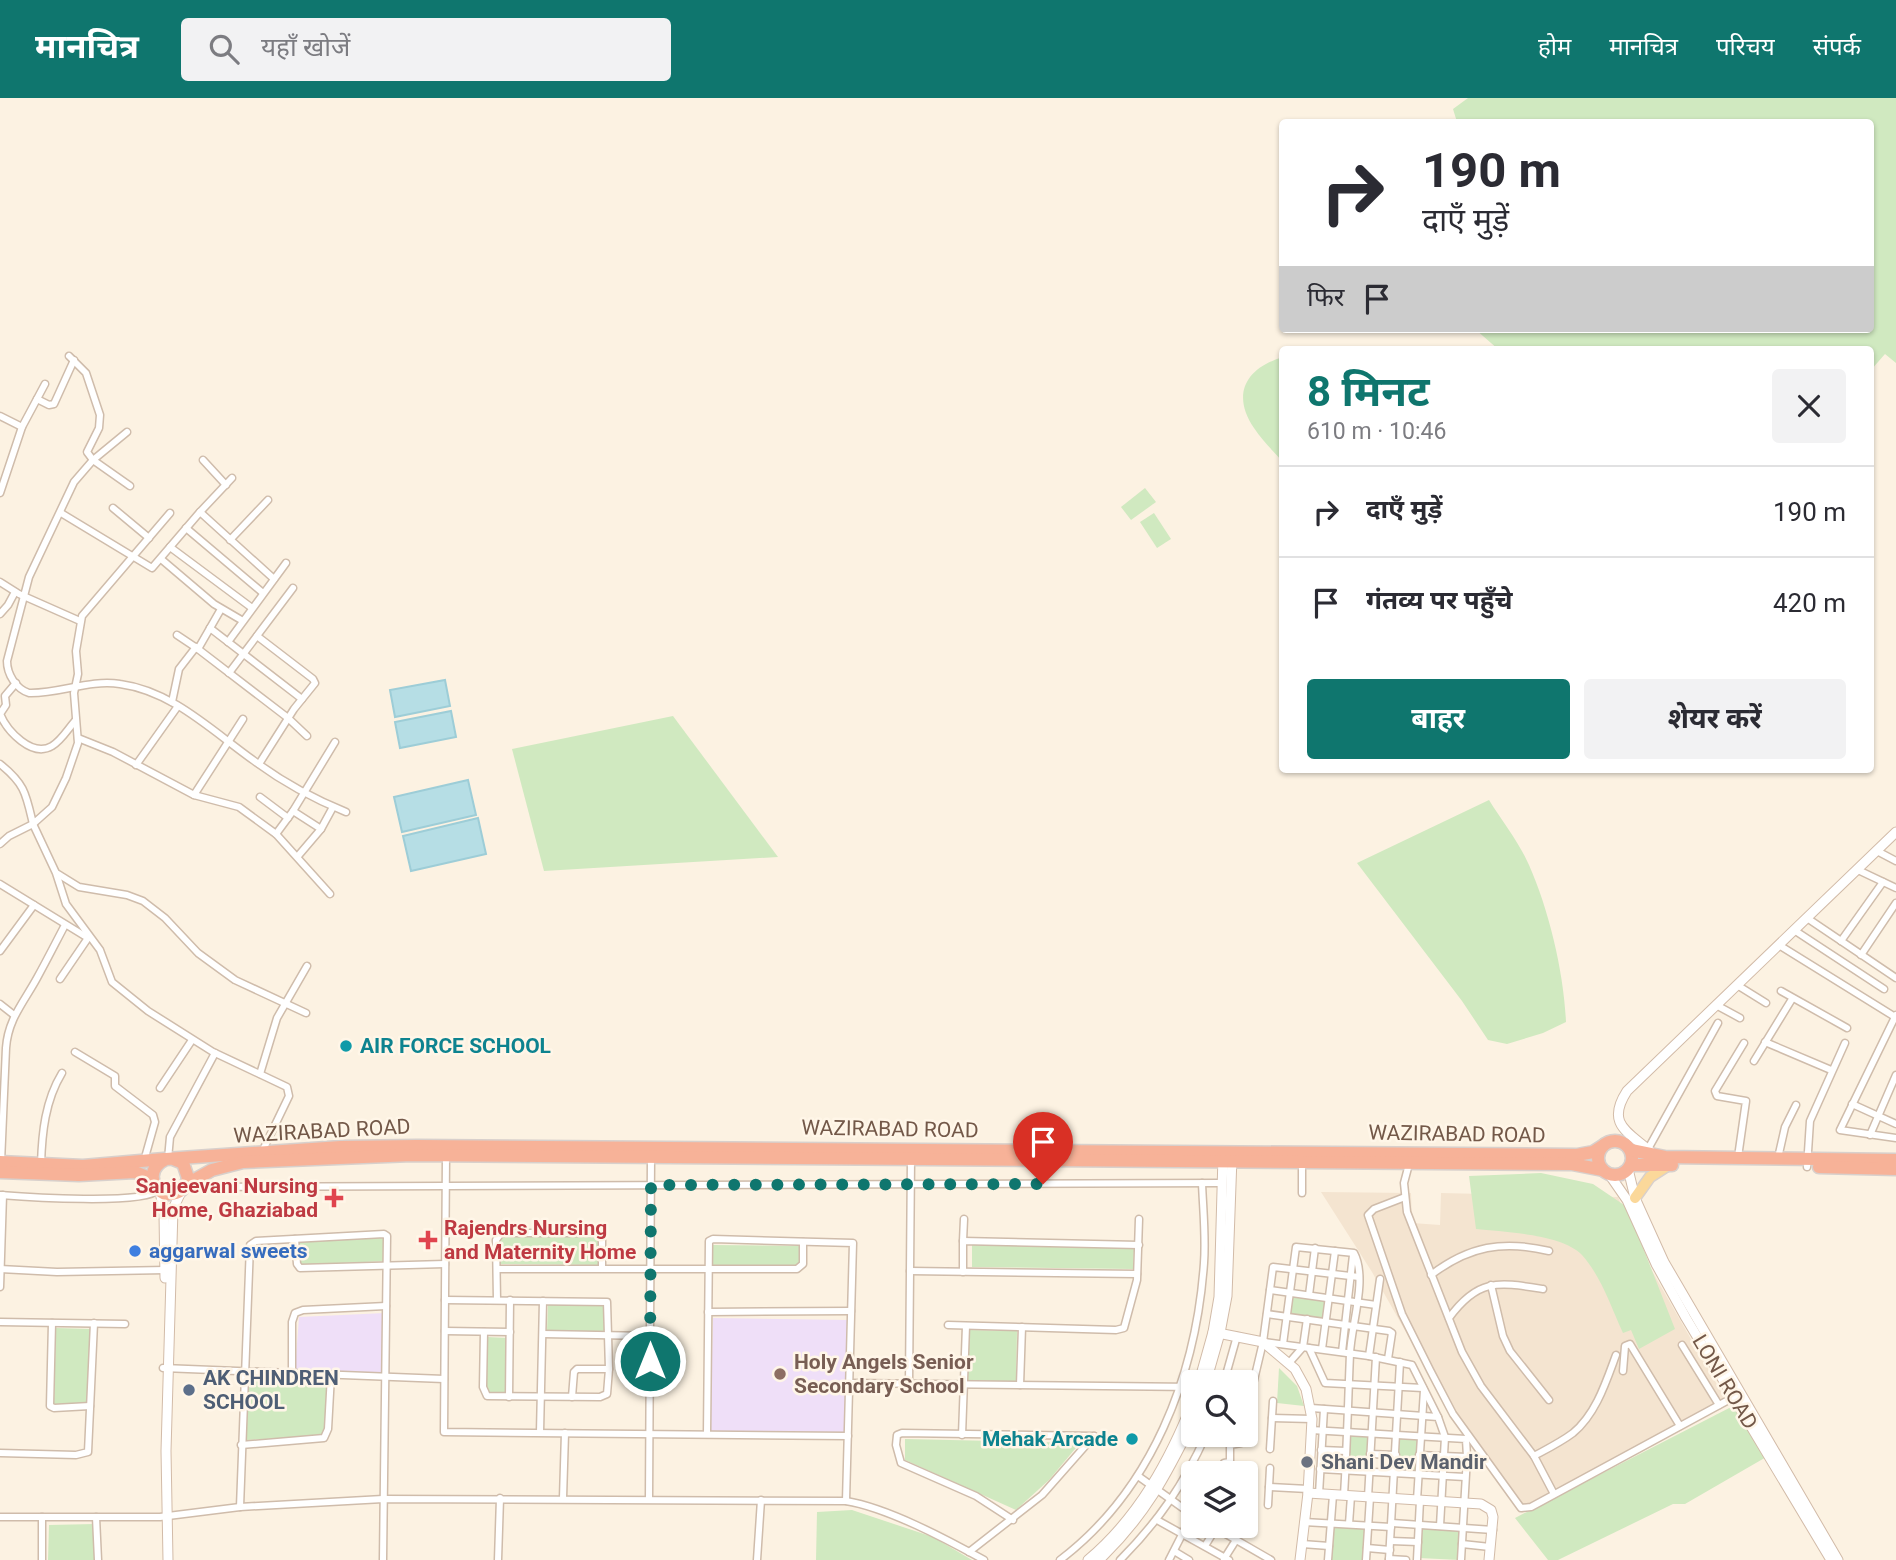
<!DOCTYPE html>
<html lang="hi">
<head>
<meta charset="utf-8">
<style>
	:root { --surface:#fff; --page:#f2f2f3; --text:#2b2b33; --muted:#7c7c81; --line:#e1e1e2; --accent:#0f766e }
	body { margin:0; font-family:Roboto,"Noto Sans Devanagari",sans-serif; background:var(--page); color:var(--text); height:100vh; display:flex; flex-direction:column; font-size:26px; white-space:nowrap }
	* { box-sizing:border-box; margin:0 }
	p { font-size:23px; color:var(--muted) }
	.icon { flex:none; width:38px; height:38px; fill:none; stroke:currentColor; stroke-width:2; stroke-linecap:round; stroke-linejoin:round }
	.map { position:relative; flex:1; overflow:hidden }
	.panel { position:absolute; left:1279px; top:248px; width:595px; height:427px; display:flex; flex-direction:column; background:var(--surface); border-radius:7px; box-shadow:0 2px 5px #0004 }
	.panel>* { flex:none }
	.hud { position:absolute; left:1279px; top:21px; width:595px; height:214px; border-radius:7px; box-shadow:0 2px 5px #0004; background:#fff; color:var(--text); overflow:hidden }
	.controls { position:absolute; left:1181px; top:1272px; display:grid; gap:14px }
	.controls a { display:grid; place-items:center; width:77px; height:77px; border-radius:7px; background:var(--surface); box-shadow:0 2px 5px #0004; font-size:35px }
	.pin { position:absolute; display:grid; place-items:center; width:60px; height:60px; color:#fff; margin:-72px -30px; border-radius:50% 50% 50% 0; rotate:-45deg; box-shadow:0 0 7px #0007 }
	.pin .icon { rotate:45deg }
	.me { position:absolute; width:77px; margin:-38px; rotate:0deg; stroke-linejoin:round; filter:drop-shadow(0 0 5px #0008) }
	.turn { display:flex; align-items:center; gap:24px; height:147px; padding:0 28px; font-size:32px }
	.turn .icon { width:91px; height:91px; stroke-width:2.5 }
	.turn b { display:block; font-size:49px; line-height:60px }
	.then { display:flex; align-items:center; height:66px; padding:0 28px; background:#0003; gap:14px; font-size:26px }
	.round { display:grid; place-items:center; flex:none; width:74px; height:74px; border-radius:7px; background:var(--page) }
	.overview { display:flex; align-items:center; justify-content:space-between; height:119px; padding:0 28px }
	h1 { font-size:42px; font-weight:700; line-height:52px; color:var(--accent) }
	.cta { display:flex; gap:14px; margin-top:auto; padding:14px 28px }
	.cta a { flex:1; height:80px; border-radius:7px; background:var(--accent); color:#fff; font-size:28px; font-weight:700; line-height:80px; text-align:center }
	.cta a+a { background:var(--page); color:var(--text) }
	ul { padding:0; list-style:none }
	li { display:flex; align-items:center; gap:21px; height:91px; padding:0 28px; border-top:2px solid var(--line) }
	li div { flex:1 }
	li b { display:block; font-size:26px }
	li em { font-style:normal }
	header { display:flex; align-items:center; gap:42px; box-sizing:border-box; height:98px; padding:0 35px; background:var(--accent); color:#fff }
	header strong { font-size:33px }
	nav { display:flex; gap:38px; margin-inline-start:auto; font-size:24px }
	.search { width:490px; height:63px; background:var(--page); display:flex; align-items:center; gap:18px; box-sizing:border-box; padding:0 24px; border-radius:7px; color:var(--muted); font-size:26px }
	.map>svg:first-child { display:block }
</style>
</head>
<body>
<header>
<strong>मानचित्र</strong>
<div class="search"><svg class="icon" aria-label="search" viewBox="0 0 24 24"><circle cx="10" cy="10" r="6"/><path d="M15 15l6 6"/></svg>यहाँ खोजें</div>
<nav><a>होम</a><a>मानचित्र</a><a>परिचय</a><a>संपर्क</a></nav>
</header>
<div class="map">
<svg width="1896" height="1462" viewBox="0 0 1896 1462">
	<rect width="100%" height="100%" fill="#fcf2e2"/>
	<path fill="#f4e4d0" d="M1321 1094 1411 1095 1412 1125 1440 1127 1441 1095 1618 1099 1640 1152 1727 1304 1522 1415 1456 1323 1372 1174Z"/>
	<g fill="#efdff8">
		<path d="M385 1215 383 1275 295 1272 299 1219Z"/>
		<path d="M713 1220 848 1222 847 1335 710 1334Z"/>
	</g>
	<g fill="#d0e9c0">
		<path d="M1468 0H1896V265L1885 256 1871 272V252H1499L1475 231H1871V24H1457L1453 11Z"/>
		<path d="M1283 259V364C1273 353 1262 342 1254 330 1231 296 1246 270 1283 259Z"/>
		<path d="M1145 390 1156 404 1131 422 1121 409Z"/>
		<path d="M1154 415 1171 441 1157 450 1140 424Z"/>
		<path d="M673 618 778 759 544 773 512 651Z"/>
		<path d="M1489 702C1502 723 1519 744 1529 767 1549 812 1564 875 1566 924L1543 935 1507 946 1488 942 1462 903 1357 765Z"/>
		<path d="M1541 1075 1593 1086 1627 1109 1675 1231 1639 1251 1631 1232 1623 1235C1611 1209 1601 1178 1582 1157 1562 1136 1504 1134 1476 1131L1469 1078Z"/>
		<path d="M500 1138 601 1139V1167L500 1166Z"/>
		<path d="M389 1139 387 1163 299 1167 298 1144Z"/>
		<path d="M713 1147 802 1148V1169L713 1167Z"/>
		<path d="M972 1147 1134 1150 1133 1171 972 1169Z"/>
		<path d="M1291 1196 1327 1201 1324 1220 1288 1215Z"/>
		<path d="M548 1206 609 1207 608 1234 547 1233Z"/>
		<path d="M56 1230 91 1231 90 1305 54 1306Z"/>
		<path d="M969 1232 1017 1233 1016 1284 968 1282Z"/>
		<path d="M487 1239 508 1240 507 1295H486Z"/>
		<path d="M1279 1270 1297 1288 1304 1308 1277 1305Z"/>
		<path d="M248 1281 329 1285 328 1338 246 1342Z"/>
		<path d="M1735 1307 1768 1358 1685 1406H1673L1558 1462H1548L1515 1420Z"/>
		<path d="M1349 1336 1369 1337 1367 1373 1347 1372Z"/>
		<path d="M1398 1339 1418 1340 1416 1375 1397 1374Z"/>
		<path d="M905 1341 1080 1345 1049 1382 1016 1412 905 1362Z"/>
		<path d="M852 1412 933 1439 972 1462H816L817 1414Z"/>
		<path d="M95 1426V1462H48L49 1427Z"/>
		<path d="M1332 1427 1366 1429 1364 1462H1329Z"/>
		<path d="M1421 1428 1462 1431 1460 1462 1419 1460Z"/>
	</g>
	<g fill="#b6dee5" stroke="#9dcdd7" stroke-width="2">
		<path d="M445 582 450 608 395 619 390 592Z"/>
		<path d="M451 613 456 639 400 650 395 624Z"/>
		<path d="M468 682 476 717 402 734 394 699Z"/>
		<path d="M478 720 486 756 411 773 403 738Z"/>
	</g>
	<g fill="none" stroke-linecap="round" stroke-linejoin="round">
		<defs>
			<g id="street">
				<path d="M69 258 86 275 100 317 99 330 87 354 93 362 130 388"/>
				<path d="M37 301 49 307 54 306 74 262"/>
				<path d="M0 318 22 329"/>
				<path d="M127 334 93 362 74 384 29 479 7 563C7 576 16 591 29 595 59 596 90 581 120 586 172 593 211 632 253 662 281 683 314 701 346 714"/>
				<path d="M203 362 226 387"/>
				<path d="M0 395 22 329 45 286"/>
				<path d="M113 410 149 440"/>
				<path d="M200 414 232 380"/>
				<path d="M61 415 152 470 200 414 274 481"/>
				<path d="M186 430 263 495"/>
				<path d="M230 442 268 402"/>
				<path d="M170 449 252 510"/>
				<path d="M161 461 214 506 243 523"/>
				<path d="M0 484 19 496 80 523"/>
				<path d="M0 516 8 507 15 494"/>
				<path d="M210 530 302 601"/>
				<path d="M177 537 198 551 221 511"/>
				<path d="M257 538 313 581 315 585 294 611 259 666"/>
				<path d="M228 544 286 465"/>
				<path d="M198 551 288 620 307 638"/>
				<path d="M229 575 293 490"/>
				<path d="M16 585 5 598 6 607 0 616C7 633 32 660 52 648 61 643 68 631 75 623"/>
				<path d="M172 604 179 571 196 549"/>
				<path d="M78 640 113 654 194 697 239 709 276 736 330 796"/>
				<path d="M0 666C25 686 26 696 33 726L52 709 66 680 78 645 74 595 78 576 76 553 82 518 170 415"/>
				<path d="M136 667 178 608"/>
				<path d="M194 697 243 621"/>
				<path d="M260 699 288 720"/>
				<path d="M293 713 321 731"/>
				<path d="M276 736 293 713 335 644"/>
				<path d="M0 746 9 738 33 726 56 775 66 806 100 852 112 884 148 913 213 954 287 989 289 998 262 1054"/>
				<path d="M1877 753 1896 763"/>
				<path d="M298 758 321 731 333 709"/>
				<path d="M1858 772 1896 790"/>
				<path d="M58 776 79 789 127 797 143 803 165 820 198 855 235 882 306 915"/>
				<path d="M0 786 88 840"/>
				<path d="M1807 820 1896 880"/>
				<path d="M1794 832 1884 891"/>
				<path d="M1841 843 1883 784"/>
				<path d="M1779 847 1895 919"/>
				<path d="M0 853 34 807"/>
				<path d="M1861 857 1896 805"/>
				<path d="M60 881 88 840"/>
				<path d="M1737 887 1766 905"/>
				<path d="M1781 893 1847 930"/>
				<path d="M0 906 14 917"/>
				<path d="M1716 907 1740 920"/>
				<path d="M1896 917 1840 1032 1896 1040"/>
				<path d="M1765 944 1831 972"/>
				<path d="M75 954 115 978V988L153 1017 155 1024 144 1063"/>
				<path d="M1754 963 1792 901"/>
				<path d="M260 976 277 920 307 868"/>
				<path d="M160 990 192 942"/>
				<path d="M1852 1006 1896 1026"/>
				<path d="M1870 1037 1896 977"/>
				<path d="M1648 1051 1718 925"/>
				<path d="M446 1057 444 1334 848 1338"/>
				<path d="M1738 1059 1746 1003 1717 998 1715 993 1744 945"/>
				<path d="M1778 1060 1785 1029 1796 1007"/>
				<path d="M168 1061 170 1039 215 955"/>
				<path d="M1302 1063V1095"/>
				<path d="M1 1064 6 950C8 921 24 904 37 880 47 862 56 844 65 827"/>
				<path d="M41 1066C42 1035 45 1003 62 975"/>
				<path d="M1409 1066 1404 1085 1407 1114 1462 1254 1481 1288 1534 1358 1554 1396"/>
				<path d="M1807 1069 1810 1023 1845 945"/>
				<path d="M187 1089 1223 1085"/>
				<path d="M0 1097C25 1099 145 1107 158 1092"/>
				<path d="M1405 1099 1374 1111 1368 1117 1402 1216 1430 1272 1453 1316 1521 1410 1531 1409 1734 1299"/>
				<path d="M295 1141 297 1166 300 1170 445 1166"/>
				<path d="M963 1143 964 1121"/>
				<path d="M0 1171 57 1174 166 1172"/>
				<path d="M497 1171H797L803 1166V1144"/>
				<path d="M910 1173 1137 1176"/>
				<path d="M963 1174V1143L1139 1147"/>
				<path d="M1431 1177C1469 1148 1503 1142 1549 1153"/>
				<path d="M1491 1187 1503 1238 1510 1253 1549 1302"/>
				<path d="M0 1189 3 1097"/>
				<path d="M1270 1192 1376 1207"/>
				<path d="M1309 1197 1315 1150"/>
				<path d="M445 1202 607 1204 609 1271 607 1296 600 1299 487 1298 483 1289 484 1234"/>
				<path d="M497 1202 496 1142 501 1135H600L602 1140V1170"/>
				<path d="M708 1214 851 1213"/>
				<path d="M1267 1216 1389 1233 1392 1235 1388 1261"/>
				<path d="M1449 1220C1478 1180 1498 1184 1543 1191"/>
				<path d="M0 1224 125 1226"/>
				<path d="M52 1225 50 1308 54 1310 90 1308"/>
				<path d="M948 1227 1116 1232 1124 1230 1137 1182 1139 1121"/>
				<path d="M445 1233 510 1234"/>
				<path d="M543 1236 650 1238"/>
				<path d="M1264 1244 1369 1258 1412 1267 1438 1319"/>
				<path d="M1283 1246 1296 1149 1354 1155C1368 1181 1351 1227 1350 1256 1348 1303 1347 1350 1344 1397"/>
				<path d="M1682 1247 1719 1307"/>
				<path d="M1309 1250 1325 1285 1423 1290"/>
				<path d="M1322 1251 1335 1153"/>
				<path d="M1342 1254 1353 1157"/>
				<path d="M1369 1258 1380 1181"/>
				<path d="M1289 1265 1303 1249 1307 1221"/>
				<path d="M163 1270 444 1281"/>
				<path d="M1623 1273 1625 1248 1630 1246 1680 1328"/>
				<path d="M292 1275V1224L295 1215 303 1212 386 1208"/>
				<path d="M1224 1284 1237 1238"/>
				<path d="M849 1285 1194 1289"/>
				<path d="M909 1286 911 1061"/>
				<path d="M1020 1287 1022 1229"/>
				<path d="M509 1299 510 1202"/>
				<path d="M572 1299 574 1274 577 1271H609"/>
				<path d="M1246 1304 1249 1303 1263 1244 1273 1169 1359 1179"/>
				<path d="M1311 1310 1438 1319 1445 1339 1440 1428"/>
				<path d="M1272 1320 1312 1321"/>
				<path d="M1311 1332 1466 1341 1467 1359 1461 1462"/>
				<path d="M540 1334 543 1203"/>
				<path d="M707 1336 709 1143 713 1141 853 1145 846 1403"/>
				<path d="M962 1337 966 1228"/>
				<path d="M241 1347 324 1340 328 1331 331 1277"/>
				<path d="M1270 1351 1273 1303"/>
				<path d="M1321 1352 1346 1353"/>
				<path d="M0 1355 76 1357 88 1354 94 1225"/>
				<path d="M1370 1356 1396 1357"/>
				<path d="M1419 1357 1467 1359"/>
				<path d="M1534 1358C1547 1351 1561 1344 1573 1335 1596 1316 1606 1284 1616 1257"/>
				<path d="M1320 1371 1465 1379"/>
				<path d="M1222 1376 1224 1365 1230 1364V1347L1241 1345 1242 1337"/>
				<path d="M1138 1378 1194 1418"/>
				<path d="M1269 1389 1308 1391"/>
				<path d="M1319 1396 1324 1311"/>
				<path d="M1368 1399 1376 1259"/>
				<path d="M563 1400 565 1335"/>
				<path d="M649 1401 651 1059"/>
				<path d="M1417 1402 1424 1292"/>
				<path d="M1268 1407 1270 1370"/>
				<path d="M240 1409 250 1147 256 1143 384 1136 387 1138 383 1462"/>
				<path d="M0 1419H160L240 1409 383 1401 846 1403C888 1410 946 1441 984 1462"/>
				<path d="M42 1419V1462"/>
				<path d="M96 1419 98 1462"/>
				<path d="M1013 1422 976 1398 901 1365 896 1347 897 1337 902 1335 1094 1338"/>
				<path d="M1157 1422 1229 1462"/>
				<path d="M1304 1424 1391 1429"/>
				<path d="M1392 1425 1493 1432"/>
				<path d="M1349 1426 1351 1398"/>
				<path d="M1212 1428 1271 1462"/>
				<path d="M1391 1443 1418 1444"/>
				<path d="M1302 1446 1329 1448"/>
				<path d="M1462 1446 1490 1449"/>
				<path d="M1205 1448 1216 1430"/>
				<path d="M1367 1450 1390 1452"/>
				<path d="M1174 1453 1189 1462"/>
				<path d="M969 1454 1042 1397 1094 1338"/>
				<path d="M1224 1461 1236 1442"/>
				<path d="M1389 1461 1406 1462"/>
				<path d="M498 1462 500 1400"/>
				<path d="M757 1462 761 1402"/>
				<path d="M1060 1462C1152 1392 1196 1278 1204 1165 1206 1139 1203 1111 1202 1085"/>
				<path d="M1120 1462C1158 1424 1184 1386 1206 1337"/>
				<path d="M1169 1462 1192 1417"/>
				<path d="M1328 1462 1333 1397"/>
				<path d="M1366 1462 1370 1399"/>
				<path d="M1389 1462 1400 1264"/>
				<path d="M1417 1462 1420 1402"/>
			</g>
			<g id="secondary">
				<path d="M1652 1055C1629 1034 1605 1027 1627 993L1896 734"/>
				<path d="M1628 1071 1635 1100 1664 1164 1838 1462"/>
				<path d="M1609 1076 1627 1102 1656 1166 1686 1220 1831 1462"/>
				<path d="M160 1093 164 1116 165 1180"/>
				<path d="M1213 1234 1263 1244 1295 1271 1306 1291 1312 1321 1308 1395 1300 1462"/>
				<path d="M1199 1284 1213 1234 1219 1199 1223 1058"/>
				<path d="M1206 1284 1220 1235 1227 1198 1232 1059"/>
				<path d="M1308 1395 1481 1406 1491 1412 1493 1419 1489 1462"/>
				<path d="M168 1462 166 1353 173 1111 181 1094"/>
				<path d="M1088 1462C1139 1419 1170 1362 1194 1301"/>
				<path d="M1099 1462C1145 1418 1166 1378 1194 1321"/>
			</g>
			<path id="primary" d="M1635 1100 1650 1079 1667 1068"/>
			<g id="highway">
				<circle cx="1615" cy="1060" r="17"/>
				<path d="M1631 1052 1665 1059 1896 1062"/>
				<path d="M173 1061 183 1065 188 1080C185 1093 177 1097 165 1096 148 1087 149 1069 166 1061L341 1049 417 1048 1577 1057 1593 1054 1604 1047"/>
				<path d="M0 1064 83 1068 164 1061"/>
				<path d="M1631 1067H1672"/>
				<path d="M1819 1069 1896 1071"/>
				<path d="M0 1074 79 1077 135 1074 147 1079 154 1087"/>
				<path d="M187 1086 212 1072 243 1064 412 1057 1572 1066 1603 1072"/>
			</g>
		</defs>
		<use href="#street" stroke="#cfbcab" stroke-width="9"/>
		<use href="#secondary" stroke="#d2bba8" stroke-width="11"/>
		<use href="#primary" stroke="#d8d0cc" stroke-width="13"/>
		<use href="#highway" stroke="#d8d0cc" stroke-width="15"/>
		<use href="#street" stroke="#fff" stroke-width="6"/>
		<use href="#secondary" stroke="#fff" stroke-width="9"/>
		<use href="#primary" stroke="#fbd89a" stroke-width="10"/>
		<use href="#highway" stroke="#f7b298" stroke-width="12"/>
	</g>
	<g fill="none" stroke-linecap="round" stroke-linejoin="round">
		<path stroke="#0f766e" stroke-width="12" stroke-dasharray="0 21.6" d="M650 1263 651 1087 1043 1086"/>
	</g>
	<g fill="#0f9aa8" stroke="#fff6e8" stroke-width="2.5">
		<circle cx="346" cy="948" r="7"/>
		<circle cx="1132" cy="1341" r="7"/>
	</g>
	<g fill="#e0444e" stroke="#fff6e8" stroke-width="2.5">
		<path d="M330.5 1089.5h7v7h7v7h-7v7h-7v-7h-7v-7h7z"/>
		<path d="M424.5 1131.5h7v7h7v7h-7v7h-7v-7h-7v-7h7z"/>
	</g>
	<circle fill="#3f7fe0" stroke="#fff6e8" stroke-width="2.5" cx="135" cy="1153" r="7"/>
	<circle fill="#8d6e63" stroke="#fff6e8" stroke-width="2.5" cx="780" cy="1276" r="7"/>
	<circle fill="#5c6f8a" stroke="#fff6e8" stroke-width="2.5" cx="189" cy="1292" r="7"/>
	<circle fill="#6b7280" stroke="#fff6e8" stroke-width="2.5" cx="1307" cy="1364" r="7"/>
	<g text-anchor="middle" stroke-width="5" stroke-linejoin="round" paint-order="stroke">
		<g font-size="21" font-weight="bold" fill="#0d838f" stroke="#fff6e8" text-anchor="start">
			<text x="360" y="955">AIR FORCE SCHOOL</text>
			<text x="1118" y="1348" text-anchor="end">Mehak Arcade</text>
		</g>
		<g font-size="21" fill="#735848" stroke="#fff6e8">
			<text transform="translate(890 1031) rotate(1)" y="7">WAZIRABAD ROAD</text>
			<text transform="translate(322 1033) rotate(-3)" y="7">WAZIRABAD ROAD</text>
			<text transform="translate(1457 1036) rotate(1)" y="7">WAZIRABAD ROAD</text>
			<text transform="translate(1725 1284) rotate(59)" y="7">LONI ROAD</text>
		</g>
		<g font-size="21" font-weight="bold" fill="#be3a42" stroke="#fff6e8" text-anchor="end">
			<text x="318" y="1095">Sanjeevani Nursing<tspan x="318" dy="24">Home, Ghaziabad</tspan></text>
			<text x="444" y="1137" text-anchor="start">Rajendrs Nursing<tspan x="444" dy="24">and Maternity Home</tspan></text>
		</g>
		<g font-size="21" font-weight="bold" fill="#366cbe" stroke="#fff6e8" text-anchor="start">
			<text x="149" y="1160">aggarwal sweets</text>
		</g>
		<g font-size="21" font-weight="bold" fill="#785e54" stroke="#fff6e8" text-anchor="start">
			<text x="794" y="1271">Holy Angels Senior<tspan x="794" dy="24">Secondary School</tspan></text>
		</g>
		<g font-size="21" font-weight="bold" fill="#4e5e75" stroke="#fff6e8" text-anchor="start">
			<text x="203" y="1287">AK CHINDREN<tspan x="203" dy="24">SCHOOL</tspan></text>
		</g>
		<g font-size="21" font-weight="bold" fill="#5b616d" stroke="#fff6e8" text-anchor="start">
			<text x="1321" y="1371">Shani Dev Mandir</text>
		</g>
	</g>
</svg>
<div class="controls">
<a><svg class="icon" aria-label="search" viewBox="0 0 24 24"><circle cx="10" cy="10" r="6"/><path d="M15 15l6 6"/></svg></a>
<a><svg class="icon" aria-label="layers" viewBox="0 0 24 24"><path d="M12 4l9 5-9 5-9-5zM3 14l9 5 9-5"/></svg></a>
</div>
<div class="pin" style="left:1043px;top:1086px;background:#d93025"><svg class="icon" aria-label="arrive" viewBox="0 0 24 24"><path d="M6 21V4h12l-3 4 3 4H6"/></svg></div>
<svg class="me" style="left:650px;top:1263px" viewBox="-20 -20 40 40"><circle r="17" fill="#0f766e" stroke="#fff" stroke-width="3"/><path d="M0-11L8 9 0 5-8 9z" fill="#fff"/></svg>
<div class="hud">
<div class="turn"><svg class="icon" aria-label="right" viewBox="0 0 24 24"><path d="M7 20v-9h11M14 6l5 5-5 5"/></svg><div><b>190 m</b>दाएँ मुड़ें</div></div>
<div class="then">फिर<svg class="icon" aria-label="arrive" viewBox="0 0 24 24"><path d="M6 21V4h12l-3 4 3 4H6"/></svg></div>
</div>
<section class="panel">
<div class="overview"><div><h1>8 मिनट</h1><p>610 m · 10:46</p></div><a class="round"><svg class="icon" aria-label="close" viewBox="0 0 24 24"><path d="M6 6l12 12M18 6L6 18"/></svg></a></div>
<ul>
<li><svg class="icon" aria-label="right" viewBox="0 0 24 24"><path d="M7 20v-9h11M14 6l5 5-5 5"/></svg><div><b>दाएँ मुड़ें</b></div><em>190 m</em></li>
<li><svg class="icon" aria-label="arrive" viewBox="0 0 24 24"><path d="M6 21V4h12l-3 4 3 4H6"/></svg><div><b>गंतव्य पर पहुँचे</b></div><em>420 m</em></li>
</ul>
<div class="cta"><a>बाहर</a><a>शेयर करें</a></div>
</section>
</div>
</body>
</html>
